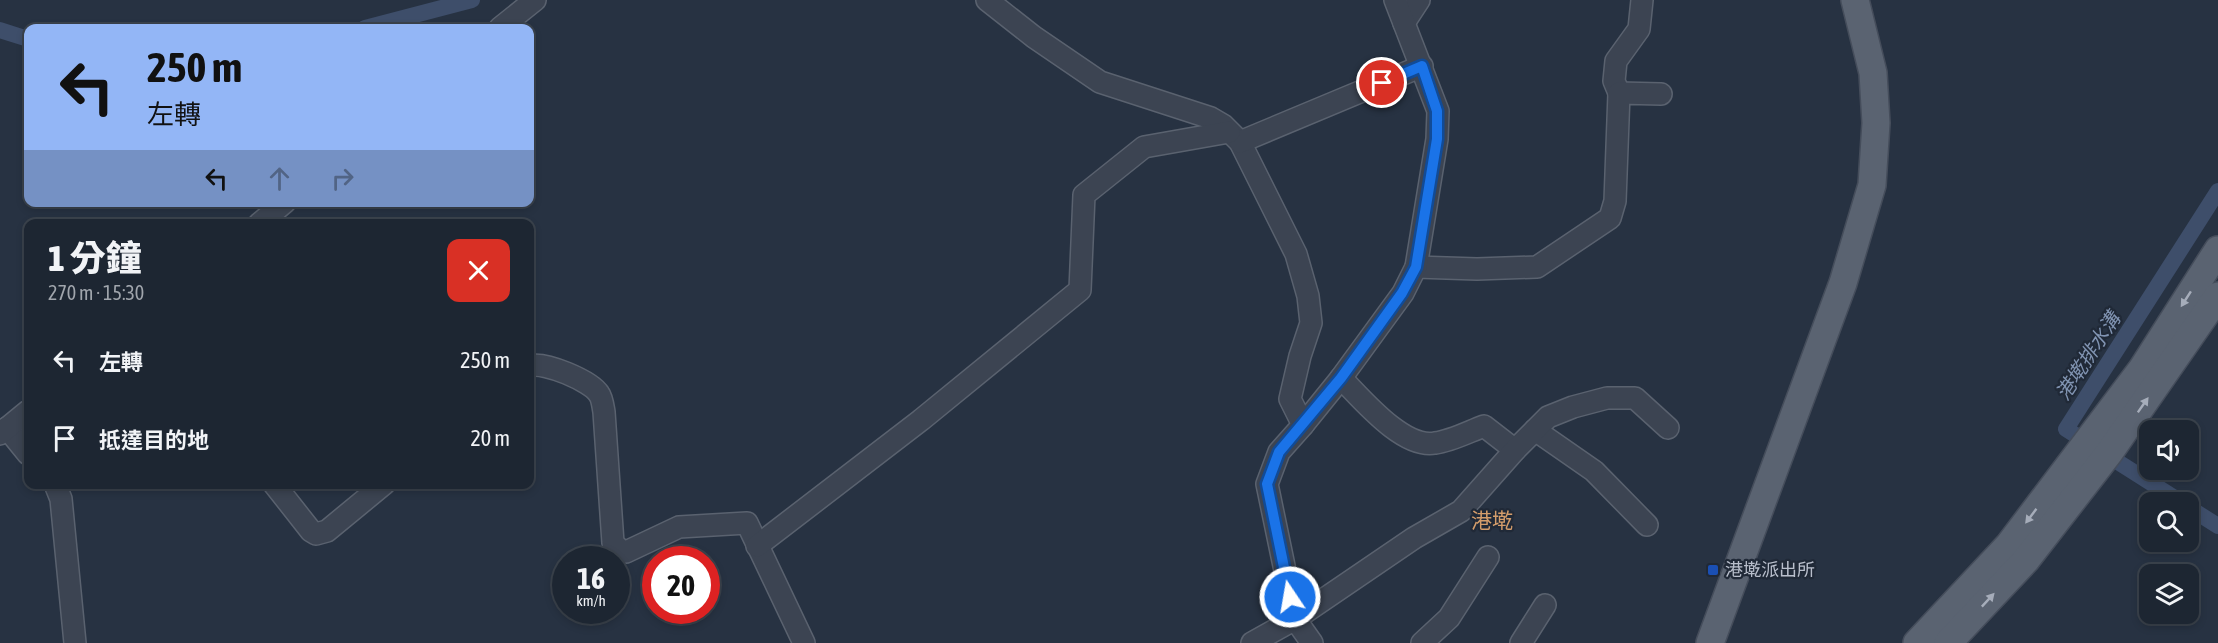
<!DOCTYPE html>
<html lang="zh-TW">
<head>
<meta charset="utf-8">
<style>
	:root { --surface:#1d2632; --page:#2a323e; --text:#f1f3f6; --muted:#a0a5ac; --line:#3b434d }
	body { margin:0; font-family:"Asap Condensed","Noto Sans TC",sans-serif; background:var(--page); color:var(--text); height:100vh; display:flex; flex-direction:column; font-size:22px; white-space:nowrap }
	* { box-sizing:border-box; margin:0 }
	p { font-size:20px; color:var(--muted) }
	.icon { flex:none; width:33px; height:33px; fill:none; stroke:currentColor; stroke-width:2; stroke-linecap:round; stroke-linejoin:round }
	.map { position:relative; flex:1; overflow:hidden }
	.details { position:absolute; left:24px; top:219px; width:510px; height:270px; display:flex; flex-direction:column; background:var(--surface); border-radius:12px; box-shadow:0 3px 9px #0003,0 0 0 2px var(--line) }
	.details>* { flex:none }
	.top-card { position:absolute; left:24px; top:24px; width:510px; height:183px; border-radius:12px; box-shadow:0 3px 9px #0003,0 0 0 2px var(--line); background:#93b6f6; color:#111; overflow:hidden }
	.tools { position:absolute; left:2139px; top:420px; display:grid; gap:12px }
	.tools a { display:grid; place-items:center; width:60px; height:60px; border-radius:12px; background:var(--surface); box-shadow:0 3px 9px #0003,0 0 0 2px var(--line); font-size:30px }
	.speed { position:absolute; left:552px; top:546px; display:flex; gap:12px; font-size:30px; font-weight:700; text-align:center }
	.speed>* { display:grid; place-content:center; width:78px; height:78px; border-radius:50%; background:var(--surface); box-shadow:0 3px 9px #0003,0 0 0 2px var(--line); line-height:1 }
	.speed small { font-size:15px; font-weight:400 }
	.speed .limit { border:9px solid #d22; background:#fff; color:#111 }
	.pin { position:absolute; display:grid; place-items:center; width:51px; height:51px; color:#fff; margin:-26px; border:3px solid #fff; border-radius:50%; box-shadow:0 2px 6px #0007 }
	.me { position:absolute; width:66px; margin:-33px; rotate:348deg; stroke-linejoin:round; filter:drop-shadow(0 0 4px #0008) }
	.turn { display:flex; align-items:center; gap:21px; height:126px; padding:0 24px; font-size:27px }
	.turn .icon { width:78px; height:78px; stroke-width:2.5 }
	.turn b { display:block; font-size:42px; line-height:51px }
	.lanes { display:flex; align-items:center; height:57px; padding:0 24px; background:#0003; justify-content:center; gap:30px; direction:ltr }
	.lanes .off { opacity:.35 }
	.round { display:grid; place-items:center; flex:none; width:63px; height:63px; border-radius:12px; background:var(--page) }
	.headline { display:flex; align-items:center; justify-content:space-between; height:102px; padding:0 24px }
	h1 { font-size:36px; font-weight:800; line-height:45px }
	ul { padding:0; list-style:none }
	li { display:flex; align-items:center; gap:18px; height:78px; padding:0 24px }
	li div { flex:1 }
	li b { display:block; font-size:22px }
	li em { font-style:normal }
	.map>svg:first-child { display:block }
</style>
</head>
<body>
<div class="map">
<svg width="2218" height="643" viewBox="0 0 2218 643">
	<rect width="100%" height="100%" fill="#273242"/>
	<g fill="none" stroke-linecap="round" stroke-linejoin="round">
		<g stroke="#3e4e6a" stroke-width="16">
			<path d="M365 28 472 0"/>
			<path d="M0 30 28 39"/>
			<path d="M2181 502 2066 429 2218 191"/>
			<path d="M2188 507 2218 526"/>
		</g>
		<defs>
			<g id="minor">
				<path d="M987 0 1034 37 1100 82 1211 118 1223 125 1240 142 1296 254 1308 296 1311 323 1300 356 1290 399 1303 425 1279 452 1267 484 1295 619 1312 643"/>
				<path d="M1404 23 1419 0"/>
				<path d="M500 28 535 0"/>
				<path d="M1619 93 1614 81 1616 61 1639 29 1642 0"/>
				<path d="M1240 142 1422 66"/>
				<path d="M259 224 285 202"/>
				<path d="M1416 267 1477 269 1537 267 1610 218 1615 201 1619 93 1661 94"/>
				<path d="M530 366C544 361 591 381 599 394 602 398 603 406 604 412L613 543 620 550 626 552 679 527 747 523 804 643"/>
				<path d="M1341 378C1362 399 1403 449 1435 443 1451 441 1468 432 1484 426L1515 450"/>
				<path d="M1303 425 1341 378 1403 293 1416 267 1437 139 1438 111 1395 0"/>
				<path d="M7 428 28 454"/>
				<path d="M1535 430 1594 471 1647 525"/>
				<path d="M0 434 28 411"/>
				<path d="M55 484 61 499 75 643"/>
				<path d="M274 484 311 531 316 534 327 531 384 484"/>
				<path d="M757 546 921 420 1080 290 1084 195 1144 147 1229 132"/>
				<path d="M1252 643 1295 619 1414 538 1461 511 1515 450 1548 417 1573 407 1607 398H1635L1668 428"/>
				<path d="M1422 643 1449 618 1488 557"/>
				<path d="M1521 643 1545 605"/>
			</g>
			<g id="major">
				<path d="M1710 643 1843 283 1872 185 1876 123 1873 73 1855 0"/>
				<path d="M1917 643 2009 545 2142 369 2218 250"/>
				<path d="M1948 643 2026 560 2109 453 2218 296"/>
			</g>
		</defs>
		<use href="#minor" stroke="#5a626f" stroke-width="24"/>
		<use href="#major" stroke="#454d5b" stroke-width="30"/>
		<use href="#minor" stroke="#3c4452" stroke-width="21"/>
		<use href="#major" stroke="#5a6371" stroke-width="27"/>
	</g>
	<defs><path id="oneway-solid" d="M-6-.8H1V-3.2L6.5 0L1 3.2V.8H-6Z" transform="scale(1.5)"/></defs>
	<g fill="#a6adba">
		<use href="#oneway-solid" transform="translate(2186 299) rotate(123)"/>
		<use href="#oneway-solid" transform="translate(2143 405) rotate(-55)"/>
		<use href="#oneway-solid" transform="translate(2031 516) rotate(127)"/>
		<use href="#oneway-solid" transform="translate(1988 600) rotate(-47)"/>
	</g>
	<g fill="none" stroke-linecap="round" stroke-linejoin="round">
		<defs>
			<path id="route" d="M1290 597 1267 484 1279 452 1341 378 1402 293 1416 267 1437 139V111L1422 66 1382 83"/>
		</defs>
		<use href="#route" stroke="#114b97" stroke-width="15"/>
		<use href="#route" stroke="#1a73e8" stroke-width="10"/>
	</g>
	<rect fill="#1a4fb4" stroke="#202937" stroke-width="2" x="1707" y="564" width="12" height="12" rx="3"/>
	<g text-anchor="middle" stroke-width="4.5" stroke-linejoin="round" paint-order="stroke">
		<g font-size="18" fill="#b9bfcc" stroke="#202937" text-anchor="start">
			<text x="1725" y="576">港墘派出所</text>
		</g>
		<g font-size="20" font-style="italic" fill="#8194b2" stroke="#202937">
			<text transform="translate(2088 356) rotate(-57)" y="7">港墘排水溝</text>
		</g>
		<g font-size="21" fill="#d49d6b" stroke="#202937">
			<text x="1492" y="528">港墘</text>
		</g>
	</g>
</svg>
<div class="tools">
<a><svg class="icon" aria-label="sound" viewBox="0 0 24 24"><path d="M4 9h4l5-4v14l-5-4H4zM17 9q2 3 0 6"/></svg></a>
<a><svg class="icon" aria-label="search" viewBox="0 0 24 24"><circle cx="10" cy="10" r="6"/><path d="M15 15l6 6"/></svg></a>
<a><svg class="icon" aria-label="layers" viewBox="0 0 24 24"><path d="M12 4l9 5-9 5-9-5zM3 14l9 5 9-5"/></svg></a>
</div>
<div class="speed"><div>16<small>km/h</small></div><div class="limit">20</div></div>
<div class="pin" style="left:1382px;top:83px;background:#d93025"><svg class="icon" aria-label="arrive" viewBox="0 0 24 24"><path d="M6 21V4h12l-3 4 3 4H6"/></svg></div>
<svg class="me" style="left:1290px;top:597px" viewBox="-20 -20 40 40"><circle r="17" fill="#1a73e8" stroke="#fff" stroke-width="3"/><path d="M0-11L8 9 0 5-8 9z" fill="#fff"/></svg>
<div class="top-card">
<div class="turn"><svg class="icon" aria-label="left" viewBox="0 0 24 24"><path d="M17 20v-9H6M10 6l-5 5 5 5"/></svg><div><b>250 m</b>左轉</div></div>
<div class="lanes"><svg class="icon" aria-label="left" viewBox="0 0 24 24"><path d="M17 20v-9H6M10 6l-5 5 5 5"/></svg><svg class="icon off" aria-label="ahead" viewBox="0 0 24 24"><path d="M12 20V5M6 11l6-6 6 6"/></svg><svg class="icon off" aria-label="right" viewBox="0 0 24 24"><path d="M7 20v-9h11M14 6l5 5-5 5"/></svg></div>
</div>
<section class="details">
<div class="headline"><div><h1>1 分鐘</h1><p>270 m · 15:30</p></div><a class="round" style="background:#d93025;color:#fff"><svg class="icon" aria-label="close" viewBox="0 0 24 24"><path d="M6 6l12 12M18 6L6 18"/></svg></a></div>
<ul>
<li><svg class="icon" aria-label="left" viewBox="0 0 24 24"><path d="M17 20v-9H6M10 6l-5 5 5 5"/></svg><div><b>左轉</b></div><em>250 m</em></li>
<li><svg class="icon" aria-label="arrive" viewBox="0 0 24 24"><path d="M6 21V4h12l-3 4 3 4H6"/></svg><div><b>抵達目的地</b></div><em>20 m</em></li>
</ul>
</section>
</div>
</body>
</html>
